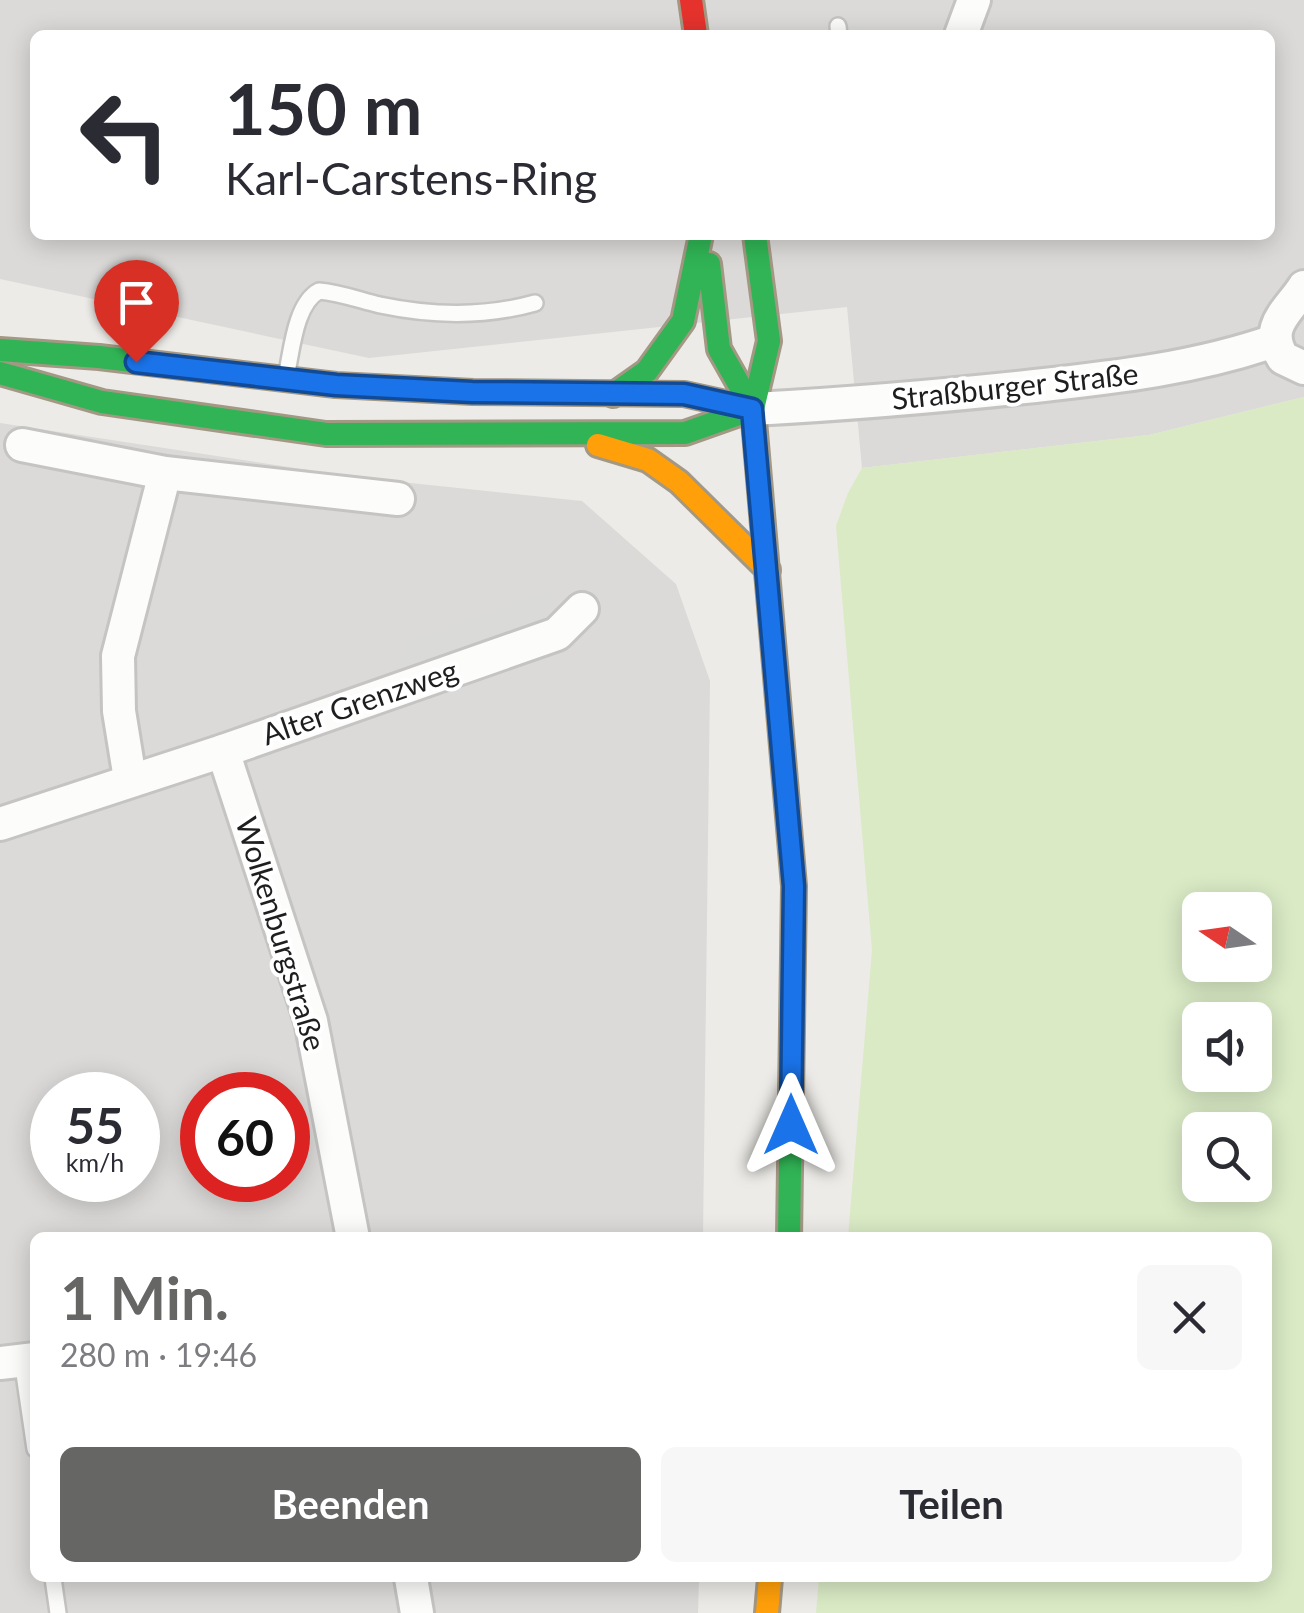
<!DOCTYPE html>
<html lang="de">
<head>
<meta charset="utf-8">
<style>
	:root { --surface:#fff; --page:#f7f7f7; --text:#2b2b33; --muted:#7c7c81; --accent:#666664 }
	body { margin:0; font-family:Lato,sans-serif; background:var(--page); color:var(--text); height:100vh; display:flex; flex-direction:column; font-size:38px; white-space:nowrap }
	* { box-sizing:border-box; margin:0 }
	p { font-size:32px; color:var(--muted) }
	.icon { flex:none; width:55px; height:55px; fill:none; stroke:currentColor; stroke-width:2; stroke-linecap:round; stroke-linejoin:round }
	.map { position:relative; flex:1; overflow:hidden }
	.drawer { position:absolute; left:30px; top:1232px; width:1242px; height:350px; display:flex; flex-direction:column; background:var(--surface); border-radius:15px; box-shadow:0 5px 25px #0003 }
	.drawer>* { flex:none }
	.guide { position:absolute; left:30px; top:30px; width:1245px; height:210px; border-radius:15px; box-shadow:0 5px 25px #0003; background:#fff; color:var(--text); overflow:hidden }
	.needle { width:65px; rotate:283deg }
	.buttons { position:absolute; left:1182px; top:892px; display:grid; gap:20px }
	.buttons a { display:grid; place-items:center; width:90px; height:90px; border-radius:15px; background:var(--surface); box-shadow:0 5px 25px #0003; font-size:50px }
	.speed { position:absolute; left:30px; top:1072px; display:flex; gap:20px; font-size:50px; font-weight:700; text-align:center }
	.speed>* { display:grid; place-content:center; width:130px; height:130px; border-radius:50%; background:var(--surface); box-shadow:0 5px 25px #0003; line-height:1 }
	.speed small { font-size:25px; font-weight:400 }
	.speed .limit { border:15px solid #d22; background:#fff; color:#111 }
	.pin { position:absolute; display:grid; place-items:center; width:85px; height:85px; color:#fff; margin:-102px -42px; border-radius:50% 50% 50% 0; rotate:-45deg; box-shadow:0 0 10px #0007 }
	.pin .icon { rotate:45deg }
	.me { position:absolute; width:110px; margin:-55px; rotate:0deg; stroke-linejoin:round; filter:drop-shadow(0 0 8px #0008) }
	.turn { display:flex; align-items:center; gap:35px; height:210px; padding:0 30px; font-size:45px }
	.turn .icon { width:130px; height:130px; stroke-width:2.5 }
	.turn b { display:block; font-size:70px; line-height:85px }
	.round { display:grid; place-items:center; flex:none; width:105px; height:105px; border-radius:15px; background:var(--page) }
	.headline { display:flex; align-items:center; justify-content:space-between; height:170px; padding:0 30px }
	h1 { font-size:60px; font-weight:700; line-height:75px; color:var(--accent) }
	.cta { display:flex; gap:20px; margin-top:auto; padding:20px 30px }
	.cta a { flex:1; height:115px; border-radius:15px; background:var(--accent); color:#fff; font-size:40px; font-weight:700; line-height:115px; text-align:center }
	.cta a+a { background:var(--page); color:var(--text) }
	.map>svg:first-child { display:block }
</style>
</head>
<body>
<div class="map">
<svg width="1304" height="1613" viewBox="0 0 1304 1613">
	<rect width="100%" height="100%" fill="#ecebe7"/>
	<g fill="#dbdad8" fill-rule="evenodd">
		<path d="M0 0H1304V397L1149 435 862 468 847 307 369 358 0 279ZM35 35H1270V235H35Z"/>
		<path d="M0 423 354 477 582 501 676 584 710 681 703 1237 35 1238V1578H699L698 1613H0ZM52 1095H138V1180H52ZM202 1095H288V1180H202Z"/>
	</g>
	<path fill="#dadad8" d="M551 590 548 621 393 675 405 642Z"/>
	<path fill="#d9eac5" fill-rule="evenodd" d="M1304 397V1613H816L819 1578H1268V1238L848 1237 872 950 836 526 848 493 862 468 1149 435ZM1200 910H1255V965H1200ZM1200 1020H1255V1075H1200ZM1200 1130H1255V1185H1200Z"/>
	<g fill="none" stroke-linecap="round" stroke-linejoin="round">
		<defs>
			<g id="lane">
				<path d="M838 26 839 35"/>
				<path d="M287 372C292 348 296 303 319 291 341 293 359 300 380 305 432 316 485 317 535 303"/>
				<path d="M22 1360 35 1449"/>
				<path d="M53 1578 58 1613"/>
			</g>
			<g id="street">
				<path d="M961 35 974 0"/>
				<path d="M1304 287C1288 312 1263 327 1283 358L1304 368"/>
				<path d="M753 409C847 404 941 396 1035 386 1117 377 1196 368 1274 341"/>
				<path d="M22 445 165 473 398 499"/>
				<path d="M223 751 311 1021 353 1238"/>
				<path d="M130 779 119 711 118 656 165 473"/>
				<path d="M0 824 223 751 557 634 582 609"/>
				<path d="M0 1363 35 1359"/>
				<path d="M411 1578 417 1613"/>
			</g>
			<g id="fast">
				<path d="M755 235 769 341 753 409 794 886 789 1238"/>
				<path d="M709 264 719 349 753 409"/>
				<path d="M0 350 99 357 336 385 473 392 684 394 753 409"/>
				<path d="M0 373 102 402 326 434 685 433 753 409"/>
				<path d="M613 395 647 371 683 321 701 235"/>
			</g>
			<g id="slow">
				<path d="M598 445 648 460 679 482 768 570"/>
				<path d="M767 1613 770 1578"/>
			</g>
			<path id="jam" d="M691 0 696 35"/>
		</defs>
		<use href="#lane" stroke="#c5c4c3" stroke-width="20"/>
		<use href="#street" stroke="#c5c4c3" stroke-width="38"/>
		<use href="#fast" stroke="#a39883" stroke-width="28"/>
		<use href="#slow" stroke="#a39883" stroke-width="28"/>
		<use href="#jam" stroke="#a39883" stroke-width="28"/>
		<use href="#lane" stroke="#fcfcfb" stroke-width="15"/>
		<use href="#street" stroke="#fcfcfb" stroke-width="32"/>
		<use href="#fast" stroke="#30b455" stroke-width="22"/>
		<use href="#slow" stroke="#ff9f0a" stroke-width="22"/>
		<use href="#jam" stroke="#e5322d" stroke-width="22"/>
	</g>
	<g fill="none" stroke-linecap="round" stroke-linejoin="round">
		<defs>
			<path id="route" d="M136 362 336 385 472 392 684 394 752 409 794 886 791 1125"/>
		</defs>
		<use href="#route" stroke="#114b97" stroke-width="25"/>
		<use href="#route" stroke="#1a73e8" stroke-width="18"/>
	</g>
	<g text-anchor="middle" stroke-width="8" stroke-linejoin="round" paint-order="stroke">
		<g font-size="30" fill="#1e1e1e" stroke="#fff">
			<text transform="translate(1015 387) rotate(-6)" y="10">Straßburger Straße</text>
			<text transform="translate(360 703) rotate(-19)" y="10">Alter Grenzweg</text>
			<text transform="translate(280 934) rotate(73)" y="10">Wolkenburgstraße</text>
		</g>
	</g>
</svg>
<div class="buttons">
<a><svg class="needle" viewBox="-14 -14 28 28"><path d="M0-13l5 13h-10z" fill="#e53935"/><path d="M0 13l5-13h-10z" fill="#7c7c81"/></svg></a>
<a><svg class="icon" aria-label="sound" viewBox="0 0 24 24"><path d="M4 9h4l5-4v14l-5-4H4zM17 9q2 3 0 6"/></svg></a>
<a><svg class="icon" aria-label="search" viewBox="0 0 24 24"><circle cx="10" cy="10" r="6"/><path d="M15 15l6 6"/></svg></a>
</div>
<div class="speed"><div>55<small>km/h</small></div><div class="limit">60</div></div>
<div class="pin" style="left:136px;top:362px;background:#d93025"><svg class="icon" aria-label="arrive" viewBox="0 0 24 24"><path d="M6 21V4h12l-3 4 3 4H6"/></svg></div>
<svg class="me" style="left:791px;top:1125px" viewBox="-20 -20 40 40"><path d="M0-17L14 15 0 8-14 15z" fill="#1a73e8" stroke="#fff" stroke-width="4"/></svg>
<div class="guide">
<div class="turn"><svg class="icon" aria-label="left" viewBox="0 0 24 24"><path d="M17 20v-9H6M10 6l-5 5 5 5"/></svg><div><b>150 m</b>Karl-Carstens-Ring</div></div>
</div>
<section class="drawer">
<div class="headline"><div><h1>1 Min.</h1><p>280 m · 19:46</p></div><a class="round"><svg class="icon" aria-label="close" viewBox="0 0 24 24"><path d="M6 6l12 12M18 6L6 18"/></svg></a></div>
<div class="cta"><a>Beenden</a><a>Teilen</a></div>
</section>
</div>
</body>
</html>
